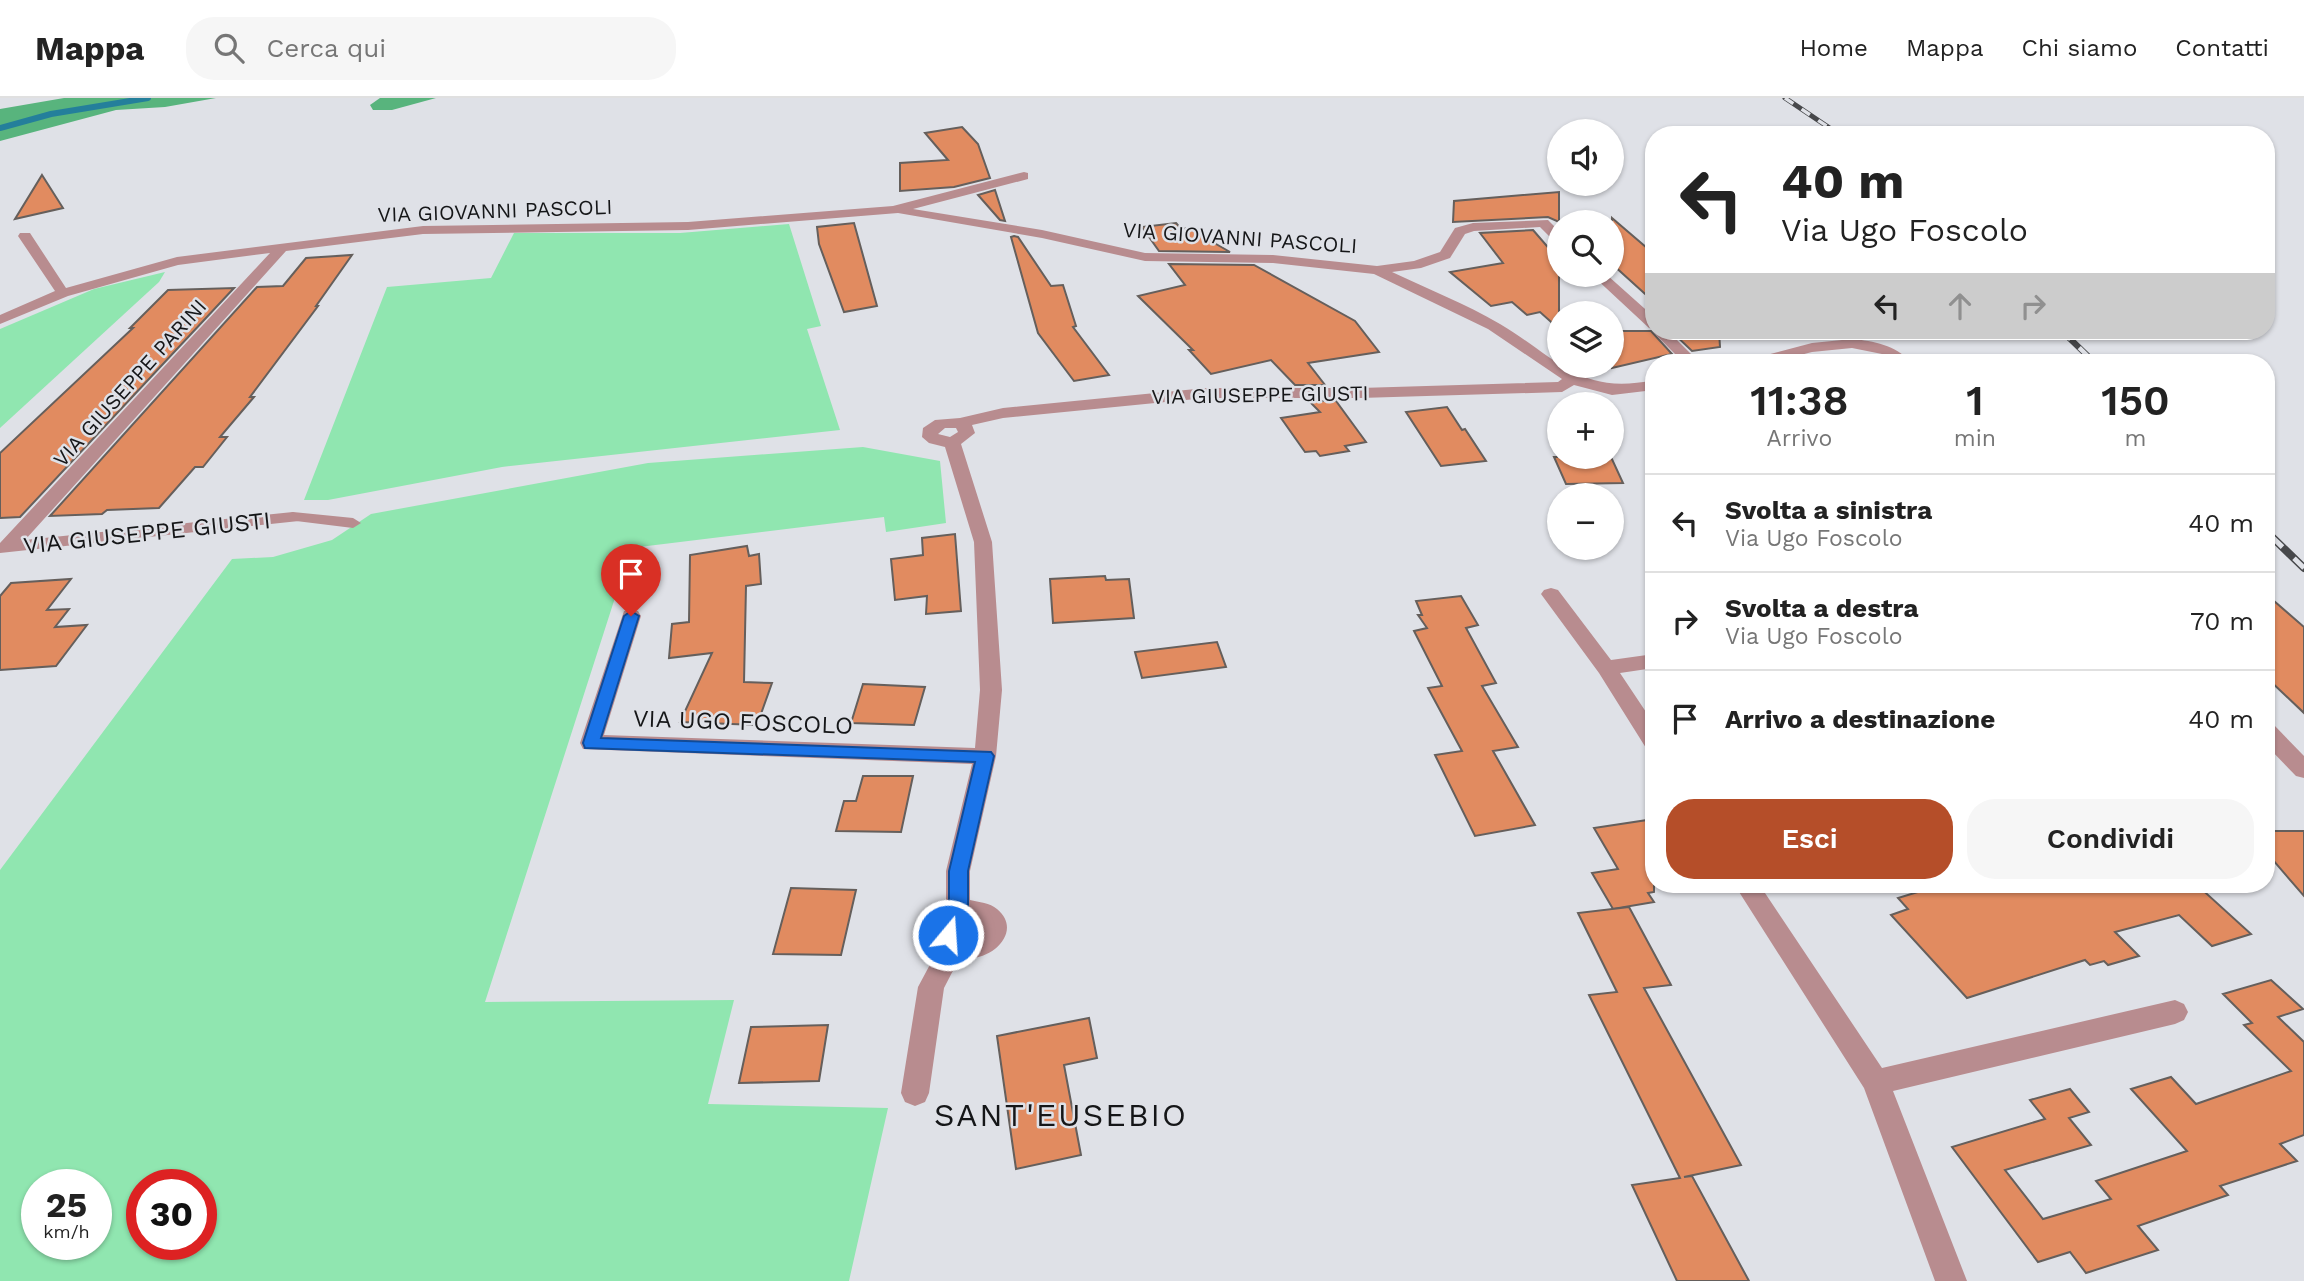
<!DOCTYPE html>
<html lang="it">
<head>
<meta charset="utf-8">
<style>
	:root { --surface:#fff; --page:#f6f6f6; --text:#222; --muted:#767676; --line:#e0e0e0; --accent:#b54e29 }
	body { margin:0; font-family:"Work Sans",sans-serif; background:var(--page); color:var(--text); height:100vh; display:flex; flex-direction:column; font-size:26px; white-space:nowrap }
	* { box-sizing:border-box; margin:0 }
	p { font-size:23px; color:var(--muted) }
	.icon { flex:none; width:38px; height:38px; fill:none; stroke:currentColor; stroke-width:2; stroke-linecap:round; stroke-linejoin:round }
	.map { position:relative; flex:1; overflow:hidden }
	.sheet { position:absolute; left:1645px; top:256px; width:630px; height:539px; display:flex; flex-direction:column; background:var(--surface); border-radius:28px; box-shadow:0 2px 5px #0004 }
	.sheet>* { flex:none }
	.top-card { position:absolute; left:1645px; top:28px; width:630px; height:214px; border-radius:28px; box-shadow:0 2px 5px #0004; background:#fff; color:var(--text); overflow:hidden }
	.controls { position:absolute; left:1547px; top:21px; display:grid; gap:14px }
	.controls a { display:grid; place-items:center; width:77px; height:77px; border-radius:50%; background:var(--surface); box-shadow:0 2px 5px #0004; font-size:35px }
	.speed { position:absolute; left:21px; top:1071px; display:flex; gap:14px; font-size:35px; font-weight:700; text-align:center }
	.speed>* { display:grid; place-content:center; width:91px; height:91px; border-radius:50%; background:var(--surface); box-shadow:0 2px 5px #0004; line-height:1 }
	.speed small { font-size:18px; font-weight:400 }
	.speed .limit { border:10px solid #d22; background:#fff; color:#111 }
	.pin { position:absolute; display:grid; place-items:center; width:60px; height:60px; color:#fff; margin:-72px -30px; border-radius:50% 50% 50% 0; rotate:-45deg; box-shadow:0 0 7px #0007 }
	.pin .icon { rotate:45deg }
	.me { position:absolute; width:77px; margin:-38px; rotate:18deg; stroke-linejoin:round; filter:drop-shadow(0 0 5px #0008) }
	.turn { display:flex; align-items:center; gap:24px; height:147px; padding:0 21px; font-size:32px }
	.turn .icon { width:91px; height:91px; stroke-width:2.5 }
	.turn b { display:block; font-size:49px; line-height:60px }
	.lanes { display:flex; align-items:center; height:66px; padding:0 21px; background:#0003; justify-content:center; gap:35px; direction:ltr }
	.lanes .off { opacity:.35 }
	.eta { display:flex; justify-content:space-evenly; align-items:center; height:119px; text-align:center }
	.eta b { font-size:42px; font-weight:600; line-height:49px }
	.button { display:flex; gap:14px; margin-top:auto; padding:14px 21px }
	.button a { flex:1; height:80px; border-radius:28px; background:var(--accent); color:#fff; font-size:28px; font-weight:600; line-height:80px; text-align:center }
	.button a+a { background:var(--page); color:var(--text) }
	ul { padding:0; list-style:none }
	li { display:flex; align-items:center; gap:21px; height:98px; padding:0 21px; border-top:2px solid var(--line) }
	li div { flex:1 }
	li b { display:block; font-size:26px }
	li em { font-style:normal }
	header { display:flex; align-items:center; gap:42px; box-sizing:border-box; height:98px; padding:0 35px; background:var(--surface); border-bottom:2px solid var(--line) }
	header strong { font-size:33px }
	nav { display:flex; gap:38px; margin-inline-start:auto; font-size:24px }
	.search { width:490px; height:63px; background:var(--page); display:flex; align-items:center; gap:18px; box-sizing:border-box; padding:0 24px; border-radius:28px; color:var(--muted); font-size:26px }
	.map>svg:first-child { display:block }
</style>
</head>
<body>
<header>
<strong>Mappa</strong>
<div class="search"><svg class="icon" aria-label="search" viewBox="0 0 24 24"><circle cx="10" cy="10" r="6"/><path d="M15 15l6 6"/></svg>Cerca qui</div>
<nav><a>Home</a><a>Mappa</a><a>Chi siamo</a><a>Contatti</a></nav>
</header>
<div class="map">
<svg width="2304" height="1183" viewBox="0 0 2304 1183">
	<rect width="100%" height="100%" fill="#dfe1e7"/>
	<g fill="#90e6b0" fill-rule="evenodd">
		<path d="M789 126 821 228 807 231 840 332 502 369 328 402H304L387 189 491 180 514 135H680Z"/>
		<path d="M165 174 159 184 0 330V231L94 191Z"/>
		<path d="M863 349 940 363 946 425 886 434 884 419 631 450 485 904 734 902 708 1006 888 1010 849 1183H0V772L232 461 273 459 332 442 371 416 648 365ZM37 1087H96V1146H37ZM142 1087H201V1146H142Z"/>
	</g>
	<g fill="#58b47d">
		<path d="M64 0H216L165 9 116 12 0 43V11Z"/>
		<path d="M380 0H436L392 12H373L370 7Z"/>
	</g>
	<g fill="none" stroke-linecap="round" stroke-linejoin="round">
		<path stroke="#247f9b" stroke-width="6" d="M0 30 51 16 148 0"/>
	</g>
	<g fill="#e18b60" stroke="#655f5c" stroke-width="2">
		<path d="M962 29 978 46 990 80 954 89 900 93V65L948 62 925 35Z"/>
		<path d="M42 77 63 110 15 121Z"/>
		<path d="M995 92 1005 123 1000 122 978 97Z"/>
		<path d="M1559 94V124L1548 119 1453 124 1454 103Z"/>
		<path d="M1612 120 1654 156V204L1612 166Z"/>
		<path d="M854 125 877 208 844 214 819 146 817 129Z"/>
		<path d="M1176 125 1181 131 1188 130 1230 154 1159 153 1142 129Z"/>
		<path d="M1533 132 1559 162V231L1540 214 1527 217 1512 204 1491 208 1450 174 1503 165 1480 135Z"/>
		<path d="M1014 138 1018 139 1051 188 1063 187 1076 228 1073 229 1109 277 1074 283 1038 235 1011 139Z"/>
		<path d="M352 157 316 208H318L250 299H254L220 339H227L203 369H195L159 410 107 412 102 416 50 418 257 189 283 188 306 160Z"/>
		<path d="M1169 166 1254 167 1355 223 1379 254 1308 265 1325 287H1295L1271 262 1211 276 1189 252H1193L1138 198 1185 187Z"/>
		<path d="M234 190 20 419 0 420V355L133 230H130L168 192Z"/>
		<path d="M1612 226 1620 233H1651L1672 256 1612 270Z"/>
		<path d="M1671 233H1719L1720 249 1692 253Z"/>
		<path d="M1309 303H1336L1366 344 1345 348 1349 353 1320 358 1316 353 1305 354 1281 320 1320 314Z"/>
		<path d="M1447 309 1462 332 1465 331 1486 363 1441 368 1406 314Z"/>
		<path d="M1554 359H1611L1623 385 1566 386Z"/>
		<path d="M955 436 961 513 926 516 927 498 895 502 891 461 923 457 922 440Z"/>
		<path d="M747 448 749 458 759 456 761 486 746 488 744 584 772 585 757 627 680 624 712 555 669 560 672 526 689 524 690 457Z"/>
		<path d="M1105 478 1106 482 1129 481 1134 520 1053 525 1050 481Z"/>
		<path d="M71 481 47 512 69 511 55 529 87 527 56 568 0 572V498L11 485Z"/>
		<path d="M2266 496 2304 529V615L2266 579Z"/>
		<path d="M1461 498 1478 527 1466 530 1496 585 1482 588 1518 649 1493 653 1535 727 1475 738 1435 657 1462 653 1428 590 1442 588 1414 533 1427 530 1418 517H1422L1416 503Z"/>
		<path d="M1217 544 1226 569 1142 580 1135 554Z"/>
		<path d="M863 586 925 589 914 627 851 625Z"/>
		<path d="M863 678H913L901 734 836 733 844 703H856Z"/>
		<path d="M1654 721V794L1648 795 1654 804 1613 811 1592 775 1618 771 1594 730Z"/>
		<path d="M2266 733H2304V798L2266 754Z"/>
		<path d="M1944 786H2182L2186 789 2196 786 2251 836 2212 848 2179 817 2115 834 2139 858 2108 867 2104 863 2090 867 2085 862 1967 900 1891 817 1908 811 1898 800Z"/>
		<path d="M791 790 856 792 841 857 773 856Z"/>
		<path d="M1629 809 1671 887 1644 890 1741 1067 1684 1079 1692 1078 1749 1183H1677L1632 1087 1680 1080 1589 897 1617 894 1578 815Z"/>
		<path d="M2271 882 2303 911 2278 919 2304 944V1037L2280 1046 2297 1063 2220 1088 2228 1097 2138 1128 2158 1152 2086 1175 2070 1154 2038 1164 1952 1049 2045 1021 2030 1002 2070 991 2089 1014 2069 1020 2091 1047 2005 1072 2043 1121 2111 1101 2096 1083 2187 1053 2131 991 2171 979 2196 1006 2291 973 2244 927 2252 925 2223 896Z"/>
		<path d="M1089 920 1097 960 1064 967 1081 1057 1016 1071 997 938Z"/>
		<path d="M828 927 819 983 739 985 751 929Z"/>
	</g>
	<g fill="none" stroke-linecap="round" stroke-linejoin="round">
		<path fill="#b88c8f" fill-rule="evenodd" d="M293 414 353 420 361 425 353 430 288 422 285 419 288 416Z"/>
		<g fill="#b88c8f" fill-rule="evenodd">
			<path d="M1024 74 1028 75V81L913 111 1042 132 1145 155 1273 157 1377 168 1414 163 1440 154 1455 130 1473 125 1548 122 1559 133V144L1554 143 1540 129 1474 133 1465 136 1450 160 1421 170 1392 174C1428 191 1466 206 1500 226 1557 260 1580 298 1654 282V292L1612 297 1574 287 1562 294 1360 300H1206L1003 320 972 327 975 335 961 346 992 444 1002 592 996 658 970 773V802C979 804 990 805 997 811 1025 834 988 867 960 859L944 890 929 995 925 1004 915 1008 905 1004 901 995 918 889 941 846 935 837 946 814V773L972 666 583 651 580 645 624 513H638L641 518 604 637 975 650 980 592 974 444 945 349 929 345 922 339 923 330 935 322 960 320 1003 310 1206 290H1360L1558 284 1562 281 1488 231 1374 176 1273 165 1145 163 1042 140 898 115 688 132 423 136 286 153 25 442 293 414 302 419 299 423 0 455V445L270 155 178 167 68 198 0 226V217L55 193 18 138 20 135H30L66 190 177 159 423 128 688 124 893 108ZM945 330H956L958 334 950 339 938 336ZM971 823 978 824 981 832 970 840 961 834Z"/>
			<path d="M1592 177H1607L1654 219V233H1668L1699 264H1683L1655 236 1653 233 1654 231 1649 230Z"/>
			<path d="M1852 241C1874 243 1895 247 1911 264H1893L1882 256 1852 250 1812 254 1773 264H1748L1751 261 1812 245Z"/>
			<path d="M1551 490 1558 492 1611 562 1654 556V570L1620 575 1654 626V652L1646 650 1599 575 1541 496 1544 492Z"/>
			<path d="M2266 625 2274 627 2304 658V680L2296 678 2266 647Z"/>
			<path d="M1734 786H1759L1882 970 2175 902 2184 906 2188 914 2184 922 2175 926 1893 993 1967 1183H1935L1864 990Z"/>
		</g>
		<defs>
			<path id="rail-far2" d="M1785 0 1840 37"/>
			<g id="rail-far1">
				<path d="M2062 233 2094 264"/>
				<path d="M2266 433 2273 440"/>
			</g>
			<path id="rail" d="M2271 438 2304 470"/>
		</defs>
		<use href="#rail-far2" stroke="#47484b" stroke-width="5"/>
		<use href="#rail-far1" stroke="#47484b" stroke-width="6"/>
		<use href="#rail" stroke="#47484b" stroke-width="8"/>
		<use href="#rail-far2" stroke="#dfe1e7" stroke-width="3.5" stroke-dasharray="10" stroke-linecap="butt"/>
		<use href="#rail-far1" stroke="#dfe1e7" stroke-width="4.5" stroke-dasharray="12" stroke-linecap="butt"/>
		<use href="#rail" stroke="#dfe1e7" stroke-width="5" stroke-dasharray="16" stroke-linecap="butt"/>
	</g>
	<path fill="#1a73e8" stroke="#114b97" stroke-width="2" d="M631 513 639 518 601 640 991 654 994 658 968 773V817L959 829 955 842 948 845 941 842 938 837 940 826 949 814V773L975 664 585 650 583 645 624 518Z"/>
	<g text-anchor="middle" stroke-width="5" stroke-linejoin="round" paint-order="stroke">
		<g font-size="21" fill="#151618" stroke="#dfe1e7">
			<text transform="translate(495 113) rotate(-2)" y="7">VIA GIOVANNI PASCOLI</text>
			<text transform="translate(1240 140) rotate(4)" y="7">VIA GIOVANNI PASCOLI</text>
			<text transform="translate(130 285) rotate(-48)" y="7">VIA GIUSEPPE PARINI</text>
			<text transform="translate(1260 297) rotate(-1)" y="7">VIA GIUSEPPE GIUSTI</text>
		</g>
		<g font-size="24" fill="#151618" stroke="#dfe1e7">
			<text transform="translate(147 435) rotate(-6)" y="8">VIA GIUSEPPE GIUSTI</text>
			<text transform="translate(743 624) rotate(2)" y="8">VIA UGO FOSCOLO</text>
		</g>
		<g font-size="32" letter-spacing="2" fill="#151618" stroke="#dfe1e7">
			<text x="1061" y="1028">SANT'EUSEBIO</text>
		</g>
	</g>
</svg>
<div class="controls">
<a><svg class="icon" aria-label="sound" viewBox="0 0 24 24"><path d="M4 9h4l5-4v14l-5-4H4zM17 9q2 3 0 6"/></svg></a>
<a><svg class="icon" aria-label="search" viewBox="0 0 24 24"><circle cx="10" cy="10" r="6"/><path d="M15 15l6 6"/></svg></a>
<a><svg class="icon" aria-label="layers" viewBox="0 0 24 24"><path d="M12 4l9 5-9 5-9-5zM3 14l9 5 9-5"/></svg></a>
<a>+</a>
<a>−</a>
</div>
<div class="speed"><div>25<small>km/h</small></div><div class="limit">30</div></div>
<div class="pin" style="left:631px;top:518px;background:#d93025"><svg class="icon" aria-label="arrive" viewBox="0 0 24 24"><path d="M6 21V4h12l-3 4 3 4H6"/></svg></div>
<svg class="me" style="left:948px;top:837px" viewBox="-20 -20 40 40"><circle r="17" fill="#1a73e8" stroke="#fff" stroke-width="3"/><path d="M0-11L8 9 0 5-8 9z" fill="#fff"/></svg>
<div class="top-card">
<div class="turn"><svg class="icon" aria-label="left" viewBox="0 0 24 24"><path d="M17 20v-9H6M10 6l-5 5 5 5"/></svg><div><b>40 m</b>Via Ugo Foscolo</div></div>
<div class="lanes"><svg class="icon" aria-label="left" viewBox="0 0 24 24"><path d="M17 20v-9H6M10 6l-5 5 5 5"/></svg><svg class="icon off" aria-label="ahead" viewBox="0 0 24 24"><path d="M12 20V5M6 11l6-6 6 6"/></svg><svg class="icon off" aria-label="right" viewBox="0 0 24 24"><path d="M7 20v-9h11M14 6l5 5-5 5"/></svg></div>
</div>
<section class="sheet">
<div class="eta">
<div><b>11:38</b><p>Arrivo</p></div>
<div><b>1</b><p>min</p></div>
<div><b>150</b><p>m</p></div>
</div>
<ul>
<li><svg class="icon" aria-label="left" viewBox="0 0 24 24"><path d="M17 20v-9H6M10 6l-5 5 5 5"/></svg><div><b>Svolta a sinistra</b><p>Via Ugo Foscolo</p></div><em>40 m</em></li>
<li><svg class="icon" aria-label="right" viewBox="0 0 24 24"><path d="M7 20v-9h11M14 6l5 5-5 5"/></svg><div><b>Svolta a destra</b><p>Via Ugo Foscolo</p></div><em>70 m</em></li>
<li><svg class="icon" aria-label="arrive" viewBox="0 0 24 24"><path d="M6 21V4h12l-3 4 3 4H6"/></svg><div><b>Arrivo a destinazione</b></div><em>40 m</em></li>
</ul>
<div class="button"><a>Esci</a><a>Condividi</a></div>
</section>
</div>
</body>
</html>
